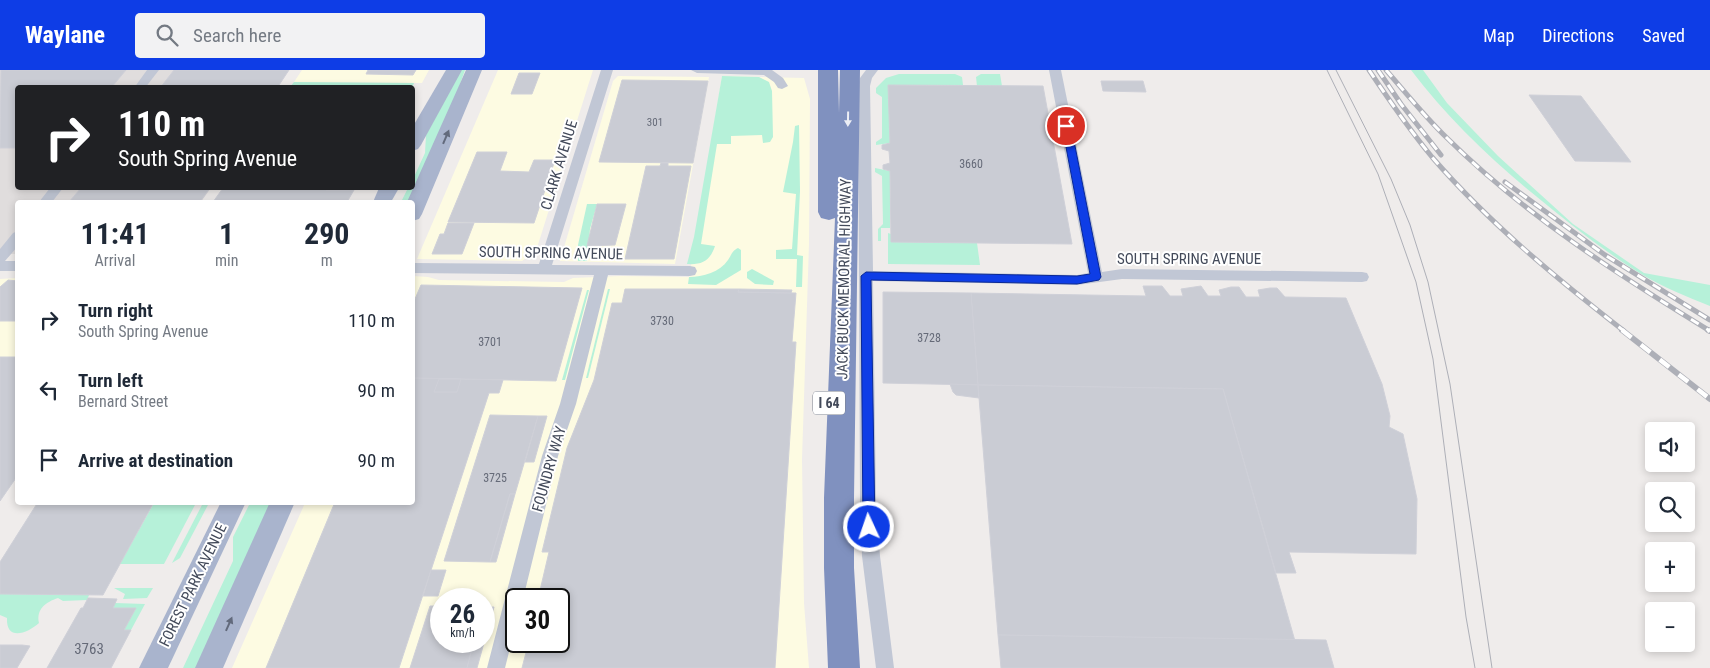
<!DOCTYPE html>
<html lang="en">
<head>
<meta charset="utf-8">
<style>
	:root { --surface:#fff; --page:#f2f2f3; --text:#1f2937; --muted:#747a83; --accent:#0e3de6 }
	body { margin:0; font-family:"Roboto Condensed",sans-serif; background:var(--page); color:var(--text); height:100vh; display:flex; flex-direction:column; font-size:19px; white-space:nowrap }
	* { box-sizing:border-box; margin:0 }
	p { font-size:16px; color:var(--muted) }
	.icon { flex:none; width:28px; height:28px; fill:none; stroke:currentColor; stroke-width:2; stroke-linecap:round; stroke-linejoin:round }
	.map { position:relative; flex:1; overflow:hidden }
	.sheet { position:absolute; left:15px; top:130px; width:400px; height:305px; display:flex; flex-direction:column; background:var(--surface); border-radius:5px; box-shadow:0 2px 8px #0003 }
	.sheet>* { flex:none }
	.guide { position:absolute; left:15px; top:15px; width:400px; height:105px; border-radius:5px; box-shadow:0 2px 8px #0003; background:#202124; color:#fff; overflow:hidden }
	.tools { position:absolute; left:1645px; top:352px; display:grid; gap:10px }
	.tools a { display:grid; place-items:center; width:50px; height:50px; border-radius:5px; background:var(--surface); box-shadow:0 2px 8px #0003; font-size:25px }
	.speed { position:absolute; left:430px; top:518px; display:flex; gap:10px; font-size:25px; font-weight:700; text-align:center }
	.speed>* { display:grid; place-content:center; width:65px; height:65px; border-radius:50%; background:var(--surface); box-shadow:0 2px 8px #0003; line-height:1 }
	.speed small { font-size:12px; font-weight:400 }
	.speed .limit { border:2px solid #111; border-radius:8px; background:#fff; color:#111 }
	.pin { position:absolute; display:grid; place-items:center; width:42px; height:42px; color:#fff; margin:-21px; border:2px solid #fff; border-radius:50%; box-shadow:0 1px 5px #0007 }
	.me { position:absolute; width:55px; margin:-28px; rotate:357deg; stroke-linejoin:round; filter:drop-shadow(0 0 4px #0008) }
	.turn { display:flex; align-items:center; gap:18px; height:105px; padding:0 20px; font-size:22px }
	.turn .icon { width:65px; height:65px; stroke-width:2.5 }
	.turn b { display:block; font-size:35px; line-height:42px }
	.eta { display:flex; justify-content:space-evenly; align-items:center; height:85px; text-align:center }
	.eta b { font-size:30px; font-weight:700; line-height:35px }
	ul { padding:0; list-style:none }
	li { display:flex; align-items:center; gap:15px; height:70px; padding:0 20px }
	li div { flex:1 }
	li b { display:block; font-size:19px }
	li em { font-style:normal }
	header { display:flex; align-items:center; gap:30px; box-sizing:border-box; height:70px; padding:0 25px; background:var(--accent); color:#fff }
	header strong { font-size:24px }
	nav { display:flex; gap:28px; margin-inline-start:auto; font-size:18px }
	.search { width:350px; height:45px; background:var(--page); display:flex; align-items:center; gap:12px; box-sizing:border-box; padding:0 18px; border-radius:5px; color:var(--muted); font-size:19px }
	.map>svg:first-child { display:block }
</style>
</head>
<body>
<header>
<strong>Waylane</strong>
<div class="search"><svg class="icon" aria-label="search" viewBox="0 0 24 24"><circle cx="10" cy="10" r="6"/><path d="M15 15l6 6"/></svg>Search here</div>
<nav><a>Map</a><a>Directions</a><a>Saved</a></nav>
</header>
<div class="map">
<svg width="1710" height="598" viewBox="0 0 1710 598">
	<rect width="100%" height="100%" fill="#efeceb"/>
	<g fill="#fdfbe2" fill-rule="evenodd">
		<path d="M302 0H429L422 13 294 12Z"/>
		<path d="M498 0H593L536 181 522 191 417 189Z"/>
		<path d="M618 6 709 7 675 194 560 191 613 11Z"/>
		<path d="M722 6 804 8 810 29 809 174 802 389 804 533 809 598H232L305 433 412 432 413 206 428 207 439 210 564 212 573 208 620 206 689 207ZM441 529H484V571H441ZM516 529H559V571H516Z"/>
		<path d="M17 208V287H0V209Z"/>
	</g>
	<path fill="#e0dddd" d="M0 0H289L278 17 18 18V118H211L201 132H18L17 184H0Z"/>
	<g fill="#b6f1d9">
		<path d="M461 0H465L450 42 409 132H401L408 118H412L413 109 425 83 426 65Z"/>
		<path d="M1411 0H1423L1447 33 1498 86 1573 154 1644 203 1710 215V236C1687 227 1663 217 1641 204 1602 180 1566 151 1531 122 1487 86 1445 45 1411 0Z"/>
		<path d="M899 4H955L962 7 963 15H889L890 73 876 75V72L882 68V27L876 23V18L886 8Z"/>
		<path d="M981 4H1000L1002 16H977L976 7Z"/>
		<path d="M722 6 759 7 769 12 772 21 773 67 770 72 763 73 762 65 731 66V74H717L701 174 715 176C710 191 702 195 687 194L694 167Z"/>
		<path d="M294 12 414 13 412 18 290 17Z"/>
		<path d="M799 55 800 121 797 185 803 186 802 217H796L797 189H776V180L792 179 796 124 783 122 793 72 795 56Z"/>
		<path d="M875 98 890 101V158H881V171H878V159L883 154 882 106 875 102Z"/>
		<path d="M587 134H597L590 159 587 191H578V175Z"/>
		<path d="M888 163 891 164V172L977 173 980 195 888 194Z"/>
		<path d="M738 178 741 180V200L716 215 688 214 689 207C703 207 720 202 728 190 732 184 732 181 738 178Z"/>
		<path d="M752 199 774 211 773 215 755 214 747 208V202Z"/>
		<path d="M608 219H610L588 308H586Z"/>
		<path d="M587 220H589L565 310H562Z"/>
		<path d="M154 433H196L164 494H120Z"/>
		<path d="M203 433H209L180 488 172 493Z"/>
		<path d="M250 433H272L196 598H183L233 491V467Z"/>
		<path d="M114 518H153L147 528 123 529 125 524Z"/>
		<path d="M0 524 89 525 87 530 63 531 58 528C46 532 36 539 39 553 28 563 6 572 7 548L0 545Z"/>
		<path d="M115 533 145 534 131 560H124L136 538H113Z"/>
	</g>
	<g fill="#caccd4" stroke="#cfd0d8">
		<path d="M1 0H126L111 18H18V78H0Z"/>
		<path d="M174 0H289L277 18H160Z"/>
		<path d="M368 0H416L413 5 366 4Z"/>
		<path d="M519 3H540L532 24H511Z"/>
		<path d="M622 10 708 11 693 93 599 92Z"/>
		<path d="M1101 11H1143L1146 22 1103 21Z"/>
		<path d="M888 15 1043 16 1072 174 891 172 890 101 883 99V95L890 93 889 81 882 79V75L890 73Z"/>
		<path d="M1529 25 1581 26 1631 92 1575 91Z"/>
		<path d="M477 82H507L500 101 529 102 534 90H555L534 153 448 152Z"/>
		<path d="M661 93H668V96H691L674 189H625L646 96H660Z"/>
		<path d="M81 118H210L200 132H69Z"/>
		<path d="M223 118H327L326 120H354L347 132H213Z"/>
		<path d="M597 134H626L615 175 587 176Z"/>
		<path d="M448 153H474L462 184H432L440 164H444Z"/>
		<path d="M8 210 18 211V251H0V217Z"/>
		<path d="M421 215 582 218 556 311 412 308V236Z"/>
		<path d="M1143 216H1162L1170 226H1183L1181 219 1201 216 1208 226H1221L1219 220 1231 217H1239L1246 227H1260L1258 220 1270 218H1277L1285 227 1346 228 1382 314 1390 346 1389 357 1403 364 1417 429 1416 484 1289 482 1296 503H1276L1223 319 978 315 971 223 1146 226Z"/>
		<path d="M625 219H739L738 222 796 223 792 272H796L775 598H522L529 571H559V529H538L549 482H542L567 378 594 310 612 233H622Z"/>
		<path d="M739 219 792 220 791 223 738 222Z"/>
		<path d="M883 222 971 223 978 315 883 313Z"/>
		<path d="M0 287H18V405L0 431Z"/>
		<path d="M412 308 503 310 499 323H489L399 598H266L335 432H412Z"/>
		<path d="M439 309H461L457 322H434Z"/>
		<path d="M950 314 978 315 979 328 956 325 953 322Z"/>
		<path d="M978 315 1223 319 1295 571 998 565Z"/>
		<path d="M490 345 538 346 515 424H510L490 492 444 491Z"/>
		<path d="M538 346H547L534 392H525Z"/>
		<path d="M510 424H515L496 492H490Z"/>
		<path d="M38 432H154L103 525 0 524V492Z"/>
		<path d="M431 500H446L438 526H423Z"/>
		<path d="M88 528 117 529 113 538H136L124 560H131L111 598H47L81 538H83Z"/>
		<path d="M430 536H441V571H474L467 598H410Z"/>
		<path d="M484 537H494L477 598H467L474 571H484Z"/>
		<path d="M998 565 1326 570 1334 598H1001Z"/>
		<path d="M0 575H22L30 576 17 598H0Z"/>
	</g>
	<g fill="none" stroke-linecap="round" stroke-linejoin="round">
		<g fill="#c1c7d5" fill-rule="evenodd">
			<path d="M147 0H159L145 18H134Z"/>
			<path d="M601 0H613L552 195 690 196 695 197 697 201 695 205 690 206 608 205 576 334 558 386 523 529H516V554L505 598H487L542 386 560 334 594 205 412 203V193L539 194Z"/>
			<path d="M691 0H772L783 8 788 16 782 19 778 18 774 12 764 5 697 3Z"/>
			<path d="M866 0H878L872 8 870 16 873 201 1077 205 1088 203 1049 0H1061L1102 202 1122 199 1362 202 1367 203 1369 207 1367 211 1362 212 1122 209 1077 215 873 211 876 430 880 486 894 598H876L862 486 860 430 858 16 860 8Z"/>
			<path d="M50 118H63L52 132H39Z"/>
			<path d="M18 161V176L5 191H18V201H0V179L13 163Z"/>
		</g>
		<g fill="#a9b4cd" fill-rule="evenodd">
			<path d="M446 0H462L421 75 418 79 412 81V58Z"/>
			<path d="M466 0H482L422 144 419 149 412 151V132H407Z"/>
			<path d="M379 118H399L391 132H373Z"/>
			<path d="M221 432H246L168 598H139Z"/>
			<path d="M270 432H295L223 598H195Z"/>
		</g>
		<path fill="#8091bf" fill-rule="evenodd" d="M818 0H838L839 43 840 0H860L854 428V498L860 598H828L824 498V428L835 148 829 150 821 148 818 142Z"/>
		<g stroke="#adafb7" stroke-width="1">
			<path d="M1327 0 1378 104 1416 212 1433 289 1466 547 1475 598"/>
			<path d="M1336 0 1391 109 1410 155 1428 212 1450 314 1492 598"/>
		</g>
		<defs>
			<g id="rail-far1">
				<path d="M1369 0C1389 30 1409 59 1432 87 1488 152 1556 208 1624 261"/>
				<path d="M1378 0 1401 34 1441 85"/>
				<path d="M1386 0C1406 23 1425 47 1447 68 1525 145 1617 204 1710 261"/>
				<path d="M1505 112 1605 185 1710 250"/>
			</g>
			<g id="rail">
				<path d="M1622 260 1710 329"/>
				<path d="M1708 260 1710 261"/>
			</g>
		</defs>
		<use href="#rail-far1" stroke="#adafb7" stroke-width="5"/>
		<use href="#rail" stroke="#adafb7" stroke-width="6"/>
		<use href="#rail-far1" stroke="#fff" stroke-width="3" stroke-dasharray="9" stroke-linecap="butt"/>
		<use href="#rail" stroke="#fff" stroke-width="4.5" stroke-dasharray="12" stroke-linecap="butt"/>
	</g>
	<defs><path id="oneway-solid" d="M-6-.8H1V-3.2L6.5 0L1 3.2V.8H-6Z" transform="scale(1.25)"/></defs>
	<use fill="#eceef5" href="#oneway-solid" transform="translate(848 49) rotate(91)"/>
	<g fill="#626a7c">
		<use href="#oneway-solid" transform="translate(446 67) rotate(-67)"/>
		<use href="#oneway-solid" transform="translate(229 554) rotate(-66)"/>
	</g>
	<path fill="#0e3de6" stroke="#092896" d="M1063 54H1066L1071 56 1101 207 1099 210 1077 214 871 210 875 457 874 461 869 463 864 461 863 457 861 206 866 202 1077 206 1090 204 1062 56Z"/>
	<g text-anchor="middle" stroke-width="4" stroke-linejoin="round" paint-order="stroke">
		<g font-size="11" fill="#656a78">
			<text x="655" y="56">301</text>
		</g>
		<g font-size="12" fill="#656a78">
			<text x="971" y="98">3660</text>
			<text x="662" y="255">3730</text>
			<text x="929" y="272">3728</text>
			<text x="490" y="276">3701</text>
			<text x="495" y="412">3725</text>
		</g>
		<rect fill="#fff" stroke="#7b808c" stroke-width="1" x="813" y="321.5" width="32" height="23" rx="4"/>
		<g font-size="14" font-weight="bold" fill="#434a5a">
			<text x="829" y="338">I 64</text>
		</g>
		<g font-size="15" fill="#434a5a" stroke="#fff">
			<text transform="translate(559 95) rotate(-73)" y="5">CLARK AVENUE</text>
			<text transform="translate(551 183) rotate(1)" y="5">SOUTH SPRING AVENUE</text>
			<text x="1189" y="194">SOUTH SPRING AVENUE</text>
			<text transform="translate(844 209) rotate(-89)" y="5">JACK BUCK MEMORIAL HIGHWAY</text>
			<text transform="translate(549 399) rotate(-74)" y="5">FOUNDRY WAY</text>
			<text transform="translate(193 515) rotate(-64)" y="5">FOREST PARK AVENUE</text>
		</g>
		<g font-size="15" fill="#656a78">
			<text x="89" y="584">3763</text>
		</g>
	</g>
</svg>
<div class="tools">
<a><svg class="icon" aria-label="sound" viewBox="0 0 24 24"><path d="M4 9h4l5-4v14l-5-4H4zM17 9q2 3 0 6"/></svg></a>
<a><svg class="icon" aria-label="search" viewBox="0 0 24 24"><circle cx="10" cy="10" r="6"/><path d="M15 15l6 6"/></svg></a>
<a>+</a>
<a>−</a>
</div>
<div class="speed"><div>26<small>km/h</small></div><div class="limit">30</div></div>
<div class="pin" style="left:1066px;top:56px;background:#d93025"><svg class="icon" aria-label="arrive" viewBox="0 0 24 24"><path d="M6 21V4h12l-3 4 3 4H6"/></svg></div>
<svg class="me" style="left:869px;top:457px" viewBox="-20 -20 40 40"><circle r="17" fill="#0e3de6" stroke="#fff" stroke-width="3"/><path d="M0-11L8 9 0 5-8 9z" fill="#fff"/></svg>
<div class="guide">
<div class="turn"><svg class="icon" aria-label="right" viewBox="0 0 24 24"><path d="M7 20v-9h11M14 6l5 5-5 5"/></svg><div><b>110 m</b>South Spring Avenue</div></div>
</div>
<section class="sheet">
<div class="eta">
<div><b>11:41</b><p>Arrival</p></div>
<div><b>1</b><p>min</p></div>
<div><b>290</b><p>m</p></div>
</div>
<ul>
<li><svg class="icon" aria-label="right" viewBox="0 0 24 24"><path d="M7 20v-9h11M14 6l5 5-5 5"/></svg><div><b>Turn right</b><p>South Spring Avenue</p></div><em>110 m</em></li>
<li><svg class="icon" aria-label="left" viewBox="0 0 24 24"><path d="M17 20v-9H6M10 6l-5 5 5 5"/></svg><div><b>Turn left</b><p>Bernard Street</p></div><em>90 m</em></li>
<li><svg class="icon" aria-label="arrive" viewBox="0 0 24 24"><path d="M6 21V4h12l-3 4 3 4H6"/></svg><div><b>Arrive at destination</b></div><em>90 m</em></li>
</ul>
</section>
</div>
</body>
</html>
